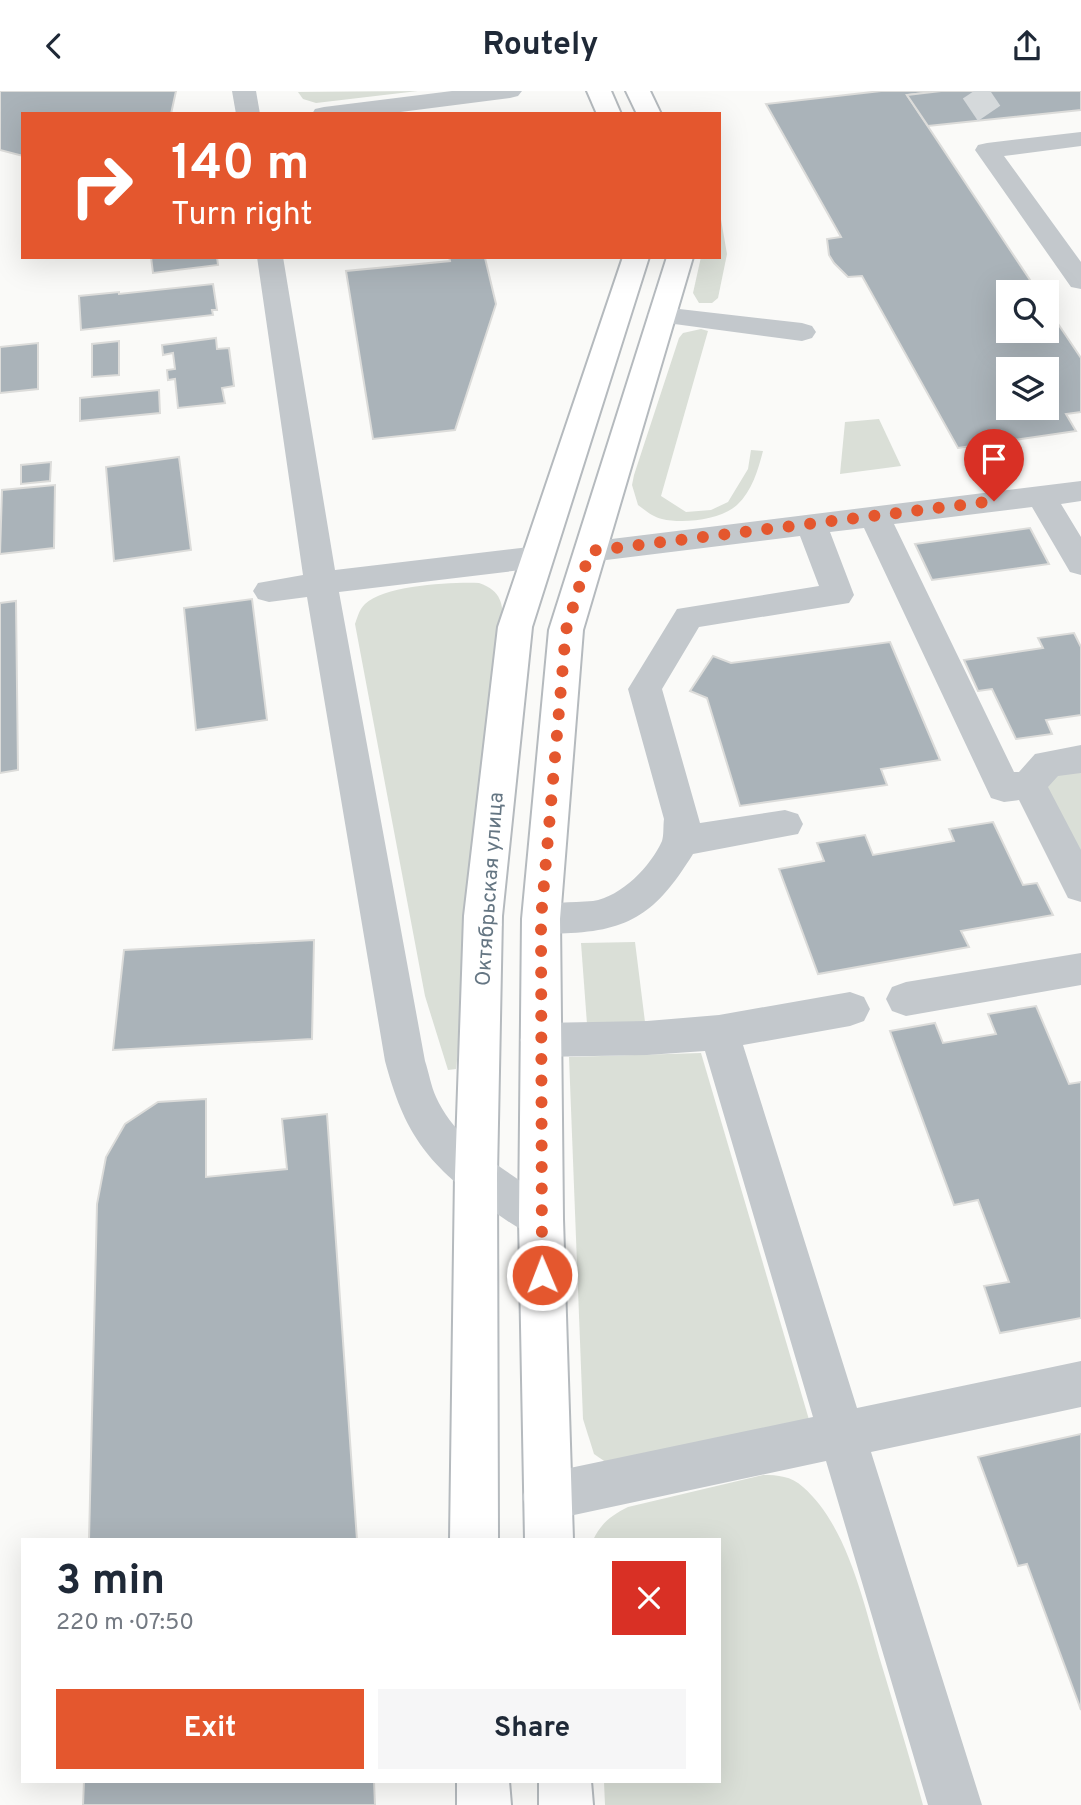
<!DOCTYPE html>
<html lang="en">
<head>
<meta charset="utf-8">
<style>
	:root { --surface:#fff; --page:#f6f6f7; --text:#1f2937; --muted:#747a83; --accent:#e4572e }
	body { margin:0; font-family:Overpass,sans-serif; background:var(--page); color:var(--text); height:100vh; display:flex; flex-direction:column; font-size:26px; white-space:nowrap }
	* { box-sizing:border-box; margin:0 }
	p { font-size:23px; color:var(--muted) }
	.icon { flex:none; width:38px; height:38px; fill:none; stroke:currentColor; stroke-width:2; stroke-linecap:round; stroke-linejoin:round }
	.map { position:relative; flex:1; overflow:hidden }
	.details { position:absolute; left:21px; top:1447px; width:700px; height:245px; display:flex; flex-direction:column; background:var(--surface); border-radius:0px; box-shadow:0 7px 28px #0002 }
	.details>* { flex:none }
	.top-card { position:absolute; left:21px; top:21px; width:700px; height:147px; border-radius:0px; box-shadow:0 7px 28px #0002; background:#e4572e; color:#fff; overflow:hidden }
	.fabs { position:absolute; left:996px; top:189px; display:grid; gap:14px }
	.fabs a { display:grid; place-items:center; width:63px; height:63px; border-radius:0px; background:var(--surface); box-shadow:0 7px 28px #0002; font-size:35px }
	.pin { position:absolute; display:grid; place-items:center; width:60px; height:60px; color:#fff; margin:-72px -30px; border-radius:50% 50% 50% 0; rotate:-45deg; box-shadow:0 0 7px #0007 }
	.pin .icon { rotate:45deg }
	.me { position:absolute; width:77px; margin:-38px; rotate:359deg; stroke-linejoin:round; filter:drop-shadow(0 0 5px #0008) }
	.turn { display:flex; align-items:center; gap:24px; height:147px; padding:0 35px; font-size:32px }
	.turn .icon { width:91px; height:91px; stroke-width:2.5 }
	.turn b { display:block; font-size:49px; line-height:60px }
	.round { display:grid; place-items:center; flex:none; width:74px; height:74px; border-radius:0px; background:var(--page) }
	.overview { display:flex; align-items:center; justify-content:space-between; height:119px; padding:0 35px }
	h1 { font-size:42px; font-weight:700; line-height:52px }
	.action { display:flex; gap:14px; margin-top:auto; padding:14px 35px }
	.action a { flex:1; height:80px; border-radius:0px; background:var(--accent); color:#fff; font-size:28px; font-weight:700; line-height:80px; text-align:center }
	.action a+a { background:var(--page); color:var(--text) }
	header { display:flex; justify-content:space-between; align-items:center; height:91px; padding:0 35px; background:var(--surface); font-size:32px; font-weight:700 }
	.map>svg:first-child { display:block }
</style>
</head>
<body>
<header><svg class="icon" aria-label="back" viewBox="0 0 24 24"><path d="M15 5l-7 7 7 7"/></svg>Routely<svg class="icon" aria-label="share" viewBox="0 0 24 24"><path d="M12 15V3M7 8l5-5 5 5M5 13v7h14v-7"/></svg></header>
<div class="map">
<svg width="1081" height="1714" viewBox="0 0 1081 1714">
	<rect width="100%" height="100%" fill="#fafaf8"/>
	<g fill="#dadfd7">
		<path d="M418 0 316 12 303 8 298 1Z"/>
		<path d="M719 117 727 163 718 207 712 212H699L693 202 701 166H719Z"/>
		<path d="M701 238 708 240 661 405 686 421 711 419 728 411 748 378 751 359 763 360C758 379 752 400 737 414 721 429 683 433 662 428 653 426 646 420 638 414L632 394 634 384 679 247 683 242Z"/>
		<path d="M879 328 901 375 840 383 845 331Z"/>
		<path d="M479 492C502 500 503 513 503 534L456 978 448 979 425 905 355 533C358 525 359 519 365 513 385 494 452 491 479 492Z"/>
		<path d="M1081 675V779L1039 698 1054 680Z"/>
		<path d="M635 851 645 931 587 933 581 852Z"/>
		<path d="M701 962 810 1332 607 1372 594 1363 583 1328 569 966Z"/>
		<path d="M763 1384C778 1384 791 1385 803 1396 849 1436 865 1518 882 1575 896 1621 910 1668 923 1714H605L604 1691 719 1690V1449H593C601 1432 612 1424 628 1416Z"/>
	</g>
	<g fill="#aab3b9" stroke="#dcdcda" stroke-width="2" fill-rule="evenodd">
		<path d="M0 0H176L171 23H23V65L0 59Z"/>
		<path d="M881 0H941L907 4 1038 201H1008V240H1046V215L1081 267V321L1066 323 1076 340 958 357 862 185 848 186 834 172 829 164 827 148 841 146 766 13ZM1008 278H1046V317H1008Z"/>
		<path d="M941 0H1081V19L928 35 907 4Z"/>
		<path d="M151 166H217L218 174 153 182Z"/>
		<path d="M449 166H491L485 167 496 213 455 339 373 348 346 180 450 170Z"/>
		<path d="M213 193 217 219H212L213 224 81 239 79 205 119 201V203Z"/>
		<path d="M216 247 217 258 229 257 234 295 222 297 225 312 178 317 175 288 168 289 167 279 175 278 173 262 163 264 162 254Z"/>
		<path d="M119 250V284L92 286V253Z"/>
		<path d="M38 252V298L0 302V256Z"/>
		<path d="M159 299 160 322 80 330V307Z"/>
		<path d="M179 366 191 459 114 470 106 376Z"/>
		<path d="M51 371 50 390 21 393V374Z"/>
		<path d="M55 394 54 457 0 463 2 399Z"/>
		<path d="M1030 437 1049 473 932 489 915 453Z"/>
		<path d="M252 508 267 629 196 639 184 517Z"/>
		<path d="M16 510 18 679 0 682V512Z"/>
		<path d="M1074 542 1081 556V624L1046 629 1052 643 1016 648 992 598 978 600 964 569 1043 557 1038 547Z"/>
		<path d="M890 551 940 669 881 678 887 694 740 715 707 607 690 600 713 565 731 572Z"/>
		<path d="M993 731 1023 794 1037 792 1053 824 961 840 969 856 818 883 779 778 824 770 817 752 865 744 873 764 954 750 949 738Z"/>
		<path d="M314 849 312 948 113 959 124 859Z"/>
		<path d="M1036 915 1069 993 1081 991V1227L1000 1242 984 1195 1009 1191 978 1109 954 1114 890 940 935 932 943 952 996 943 988 923Z"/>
		<path d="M206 1008V1086L287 1078 282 1028 327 1023 357 1449H89L97 1113 106 1066 125 1033 158 1011Z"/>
		<path d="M1081 1343V1619L1027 1473 1018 1475 978 1366Z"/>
		<path d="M84 1690H374L375 1714H83Z"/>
	</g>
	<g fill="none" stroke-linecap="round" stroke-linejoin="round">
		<path stroke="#d5d9db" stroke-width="27" stroke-dasharray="27 14" stroke-linecap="butt" d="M974 0 993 28"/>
		<defs>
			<g id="major">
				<path d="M587 0H611L621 23H597Z"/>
				<path d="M626 0H650L661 23H637Z"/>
				<path d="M623 166H649L532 536 502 825 497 1084 498 1449H450L455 1084 464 825 498 536Z"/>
				<path d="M667 166H693L583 539 560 828 563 1128 573 1449H525L519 1128 522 828 549 539Z"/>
				<path d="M457 1690H509L511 1714H457Z"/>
				<path d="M539 1690H591L593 1714H539Z"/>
			</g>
		</defs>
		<use href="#major" stroke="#b5babe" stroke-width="4"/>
		<g fill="#c3c8cc" fill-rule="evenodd">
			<path d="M232 0H256L260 23H236Z"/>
			<path d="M452 0H522L518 5 510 7 385 23H312L315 18 324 16Z"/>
			<path d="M1081 41V55L1004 65 1081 171V198L1071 196 975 59 978 54 987 52Z"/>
			<path d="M257 166H283L335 479 538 455 549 458 554 466 549 474 538 477 339 501 425 970C429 982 431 995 436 1006 452 1042 488 1068 519 1089 538 1102 553 1107 563 1128L556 1142 541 1148C521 1140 504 1128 486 1115 426 1072 404 1041 385 970L307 506 269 511 258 508 253 500 258 492 303 484Z"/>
			<path d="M662 216 802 232 812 235 816 241 812 247 802 250 652 230 648 224 652 218Z"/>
			<path d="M1081 390V410L1061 413 1081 446V484L1070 481 1032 416 894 433 1014 681H1019L1035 663 1081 654V682L1058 685 1048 696 1081 759V811L1068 807 1019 709 1004 711 991 707 864 437 830 441 854 504 849 512 699 536 662 598 700 732 785 719 798 723 803 733 798 743 693 763C660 816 635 839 571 842 555 843 542 844 528 839L522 828 528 817C549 810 571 812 593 810 621 806 651 775 662 750 664 744 663 735 664 728L628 598 677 518 819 495 800 445 590 471 579 468 574 460 579 452Z"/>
			<path d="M1081 862V894L906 925 892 920 886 908 892 896 906 891Z"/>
			<path d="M850 901 864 906 870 918 864 930 850 935 743 954 857 1317 1081 1270V1316L871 1361 982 1714H928L826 1370 546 1430 529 1423 522 1406 529 1389 546 1382 813 1326 705 960 647 964 540 966 526 961 520 949 526 937 540 932 647 930 719 924Z"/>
		</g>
		<use href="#major" fill="#fff" fill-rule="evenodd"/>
	</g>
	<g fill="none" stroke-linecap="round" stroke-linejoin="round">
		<path stroke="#e4572e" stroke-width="12" stroke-dasharray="0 21.6" d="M542 1184 541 828 566 539 590 460 994 410"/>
	</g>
	<g text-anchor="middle" stroke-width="7" stroke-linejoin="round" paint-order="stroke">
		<g font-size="21" fill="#657683" stroke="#fff">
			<text transform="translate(489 798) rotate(-86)" y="7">Октябрьская улица</text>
		</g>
	</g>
</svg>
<div class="fabs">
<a><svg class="icon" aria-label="search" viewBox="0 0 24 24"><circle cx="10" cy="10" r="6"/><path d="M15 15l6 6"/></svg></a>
<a><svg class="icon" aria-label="layers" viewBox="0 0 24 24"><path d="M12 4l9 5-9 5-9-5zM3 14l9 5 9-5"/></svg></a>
</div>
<div class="pin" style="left:994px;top:410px;background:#d93025"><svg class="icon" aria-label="arrive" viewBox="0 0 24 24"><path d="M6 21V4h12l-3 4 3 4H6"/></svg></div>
<svg class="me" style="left:542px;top:1184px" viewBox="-20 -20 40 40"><circle r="17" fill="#e4572e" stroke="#fff" stroke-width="3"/><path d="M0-11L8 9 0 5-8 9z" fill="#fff"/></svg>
<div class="top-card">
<div class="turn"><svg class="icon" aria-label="right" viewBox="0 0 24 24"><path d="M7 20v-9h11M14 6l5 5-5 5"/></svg><div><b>140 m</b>Turn right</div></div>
</div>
<section class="details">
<div class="overview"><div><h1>3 min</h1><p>220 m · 07:50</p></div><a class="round" style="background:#d93025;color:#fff"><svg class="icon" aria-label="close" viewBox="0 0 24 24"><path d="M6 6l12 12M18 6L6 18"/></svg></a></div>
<div class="action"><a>Exit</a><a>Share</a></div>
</section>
</div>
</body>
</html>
